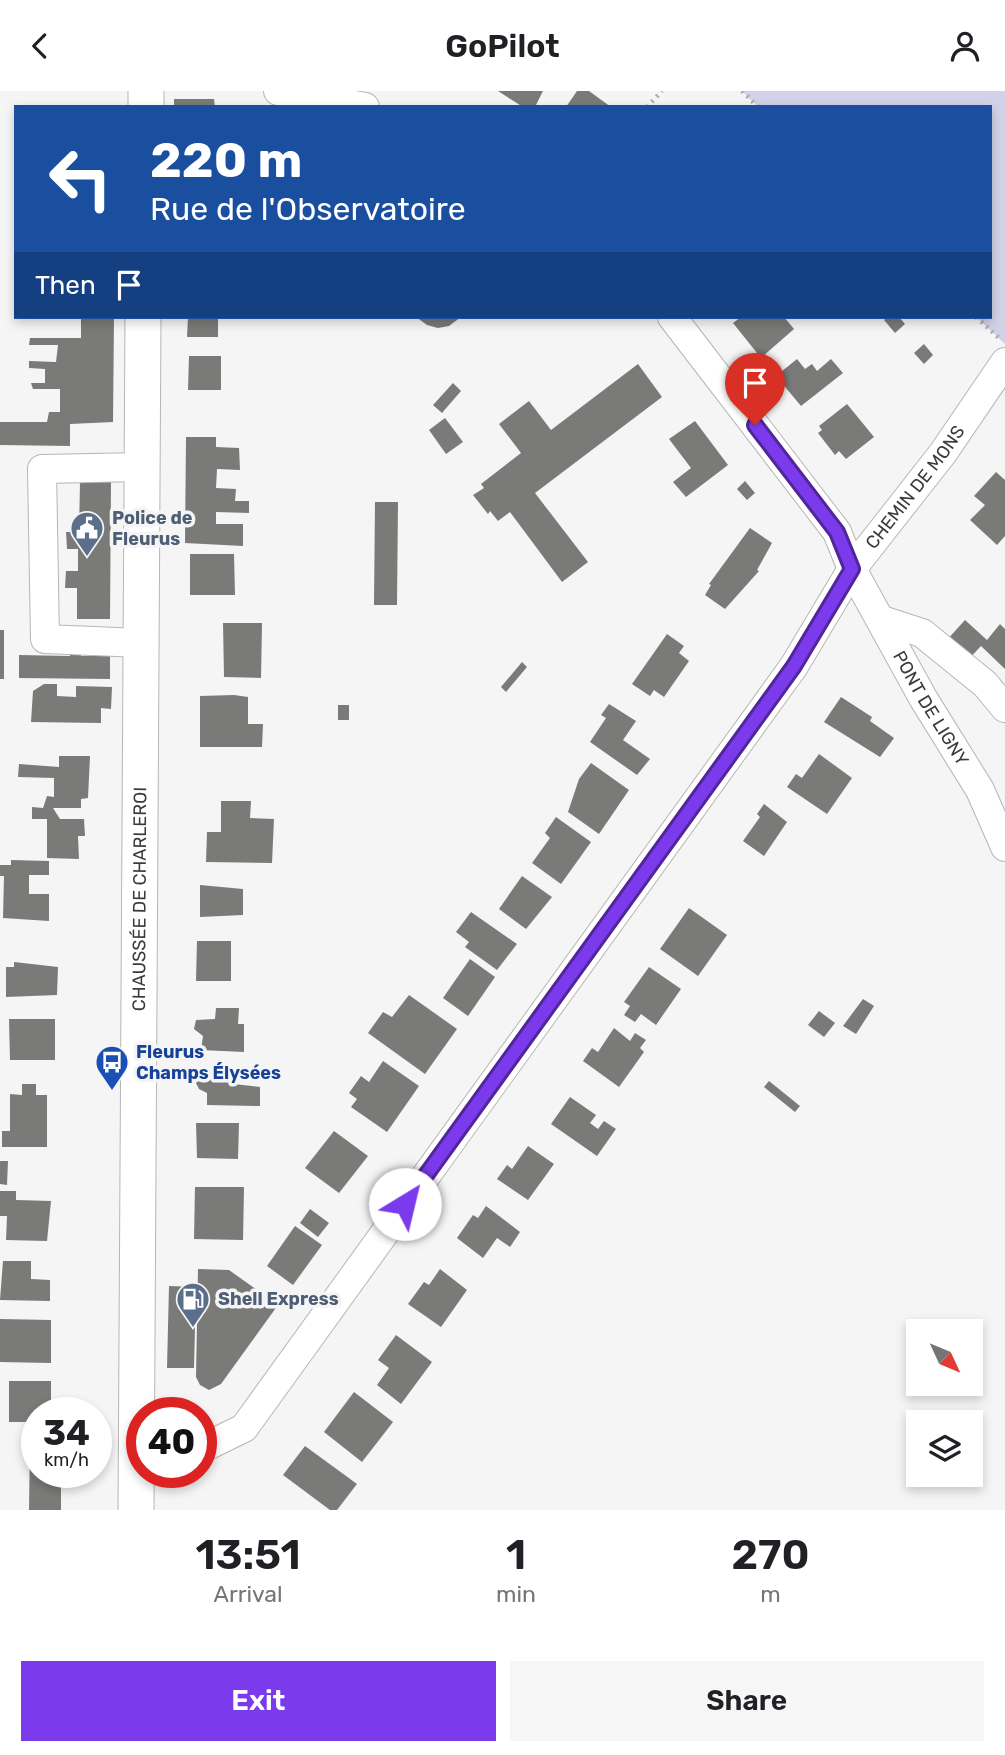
<!DOCTYPE html>
<html lang="en">
<head>
<meta charset="utf-8">
<style>
	:root { --surface:#fff; --page:#f6f6f6; --text:#202124; --muted:#757577; --accent:#7c3aed }
	body { margin:0; font-family:Rubik,sans-serif; background:var(--page); color:var(--text); height:100vh; display:flex; flex-direction:column; font-size:26px; white-space:nowrap }
	* { box-sizing:border-box; margin:0 }
	p { font-size:23px; color:var(--muted) }
	.icon { flex:none; width:38px; height:38px; fill:none; stroke:currentColor; stroke-width:2; stroke-linecap:round; stroke-linejoin:round }
	.map { position:relative; height:1419px; overflow:hidden }
	.drawer { display:flex; flex-direction:column; background:var(--surface); flex:1 }
	.drawer>* { flex:none }
	.hud { position:absolute; left:14px; top:14px; width:978px; height:214px; border-radius:0px; box-shadow:0 4px 10px #0003; background:#1a4fa0; color:#fff; overflow:hidden }
	.needle { width:46px; rotate:134deg }
	.buttons { position:absolute; left:906px; top:1228px; display:grid; gap:14px }
	.buttons a { display:grid; place-items:center; width:77px; height:77px; border-radius:0px; background:var(--surface); box-shadow:0 4px 10px #0003; font-size:35px }
	.speed { position:absolute; left:21px; top:1306px; display:flex; gap:14px; font-size:35px; font-weight:700; text-align:center }
	.speed>* { display:grid; place-content:center; width:91px; height:91px; border-radius:50%; background:var(--surface); box-shadow:0 4px 10px #0003; line-height:1 }
	.speed small { font-size:18px; font-weight:400 }
	.speed .limit { border:10px solid #d22; background:#fff; color:#111 }
	.pin { position:absolute; display:grid; place-items:center; width:60px; height:60px; color:#fff; margin:-72px -30px; border-radius:50% 50% 50% 0; rotate:-45deg; box-shadow:0 0 7px #0007 }
	.pin .icon { rotate:45deg }
	.me { position:absolute; width:77px; margin:-38px; rotate:36deg; stroke-linejoin:round; filter:drop-shadow(0 0 5px #0008) }
	.turn { display:flex; align-items:center; gap:24px; height:147px; padding:0 21px; font-size:32px }
	.turn .icon { width:91px; height:91px; stroke-width:2.5 }
	.turn b { display:block; font-size:49px; line-height:60px }
	.then { display:flex; align-items:center; height:66px; padding:0 21px; background:#0003; gap:14px; font-size:26px }
	.eta { display:flex; justify-content:space-evenly; align-items:center; height:119px; text-align:center }
	.eta b { font-size:42px; font-weight:600; line-height:49px }
	.action { display:flex; gap:14px; margin-top:auto; padding:14px 21px }
	.action a { flex:1; height:80px; border-radius:0px; background:var(--accent); color:#fff; font-size:28px; font-weight:600; line-height:80px; text-align:center }
	.action a+a { background:var(--page); color:var(--text) }
	header { display:flex; justify-content:space-between; align-items:center; height:91px; padding:0 21px; background:var(--surface); font-size:32px; font-weight:600 }
	.map>svg:first-child { display:block }
</style>
</head>
<body>
<header><svg class="icon" aria-label="back" viewBox="0 0 24 24"><path d="M15 5l-7 7 7 7"/></svg>GoPilot<svg class="icon" aria-label="person" viewBox="0 0 24 24"><circle cx="12" cy="8" r="4"/><path d="M4 21q1-7 8-7t8 7"/></svg></header>
<div class="map">
<svg width="1005" height="1419" viewBox="0 0 1005 1419">
	<rect width="100%" height="100%" fill="#f5f5f6"/>
	<path fill="#d1d1e8" d="M742 0H1005V253L976 226H990V16H758Z"/>
	<g fill="#7a7a79">
		<path d="M498 0H543L535 16H523Z"/>
		<path d="M577 0H589L611 16H566Z"/>
		<path d="M174 8H214L215 16H174Z"/>
		<path d="M81 226H114L113 331 70 333V355L0 354V331H47L49 321H60V298H33L31 292H45V278L29 277V270L56 271 58 254H29L30 247H81Z"/>
		<path d="M188 226H218V246H187Z"/>
		<path d="M416 226H461L449 235 438 237 427 234Z"/>
		<path d="M741 226H784L794 238 761 267 733 232Z"/>
		<path d="M888 226H899L905 233 895 242 884 229Z"/>
		<path d="M924 253 933 264 924 273 914 262Z"/>
		<path d="M189 265H221V299H188Z"/>
		<path d="M797 268 805 278 812 273 817 280 831 268 843 282 801 315 776 285Z"/>
		<path d="M638 273 662 306 535 402 588 471 562 491 510 421 498 430 490 420 488 423 473 404 484 397 481 393 521 362 499 333 529 310 551 339Z"/>
		<path d="M453 292 461 300 442 322 433 314Z"/>
		<path d="M847 313 874 346 846 368 839 360 835 364 818 342 822 339 819 335Z"/>
		<path d="M445 327 463 351 446 363 429 339Z"/>
		<path d="M695 330 728 374 686 406 673 391 691 377 669 348Z"/>
		<path d="M186 346H216V356L239 357 240 379 217 378 216 397 236 398 235 410H249V422L216 421V433H243V455L185 452Z"/>
		<path d="M996 381 1005 389V445L997 454 970 429 985 414 974 405Z"/>
		<path d="M745 390 755 402 747 409 737 398Z"/>
		<path d="M80 391H111L110 528H77V497H65L66 480H78V458H67L66 441H79Z"/>
		<path d="M375 411H398L397 514H374Z"/>
		<path d="M750 437 772 452 757 479 759 480 725 518 705 504 711 494 709 493Z"/>
		<path d="M190 463H234L235 504H190Z"/>
		<path d="M965 529 987 549 1000 533 1005 538V578L981 555 967 570 946 550Z"/>
		<path d="M223 532H262L261 587 224 586Z"/>
		<rect x="0" y="539" width="4" height="49"/>
		<path d="M667 543 684 555 679 562 689 570 664 606 654 599 650 605 632 593Z"/>
		<path d="M69 561H81V565H110V588L19 587V564L70 565Z"/>
		<path d="M522 571 527 576 506 601 501 596Z"/>
		<path d="M44 593H57V605L76 606V595L112 596 111 618 101 617V632L31 631 33 600Z"/>
		<path d="M234 604 248 606V633H263L262 656H200V605Z"/>
		<path d="M841 606 872 626 870 630 894 647 880 666 824 631Z"/>
		<path d="M609 613 636 630 623 649 650 668 637 684 590 651 606 627 601 624Z"/>
		<rect x="338" y="614" width="11" height="15"/>
		<path d="M819 663 852 687 827 723 787 696 796 683 802 687Z"/>
		<path d="M59 665H90L88 707 81 708V717H53L60 728H84L85 745H78L79 768 47 767V728H32V716L43 717 47 705 54 706V687L18 686 19 673 59 676Z"/>
		<path d="M591 672 629 699 599 743 568 721 579 688Z"/>
		<path d="M221 710H251L250 727 274 728 272 772 206 771 207 741H221Z"/>
		<path d="M764 713 787 731 764 765 743 750 760 726 757 723Z"/>
		<path d="M556 726 591 751 561 793 532 772 550 747 545 742Z"/>
		<path d="M11 769 49 770V784H29V803H49V830L3 827 4 785H0V774H11Z"/>
		<path d="M522 785 552 806 526 838 499 818Z"/>
		<path d="M200 794 243 798V824L200 826Z"/>
		<path d="M689 817 727 844 698 885 660 858Z"/>
		<path d="M471 821 517 853 497 879 465 856 469 851 456 841Z"/>
		<path d="M197 850H231V890H196Z"/>
		<path d="M470 868 495 886 468 925 443 907Z"/>
		<path d="M14 871 58 876 57 904 6 906V876H14Z"/>
		<path d="M649 876 681 898 656 934 641 923 635 931 624 924 630 915 624 911Z"/>
		<path d="M409 904 457 938 425 983 368 942 383 921 392 926Z"/>
		<path d="M863 908 874 915 856 943 843 935Z"/>
		<path d="M216 917H239L238 933H244V961L201 959 203 945 194 938 196 929 215 928Z"/>
		<path d="M819 920 835 932 824 946 808 934Z"/>
		<path d="M9 928H55V969H10Z"/>
		<path d="M614 937 630 950 635 942 646 949 640 957 644 961 619 996 583 970 592 957 598 961Z"/>
		<path d="M383 970 419 995 387 1041 351 1016 357 1008 349 1002 361 985 369 991Z"/>
		<path d="M204 981H234V993L260 996V1015L207 1014V1002L199 998 196 992 198 985Z"/>
		<path d="M769 990 800 1015 795 1021 764 996Z"/>
		<path d="M22 993H36V1004H47V1056H2V1040H10V1003L22 1004Z"/>
		<path d="M570 1006 596 1024 590 1032 598 1038 604 1030 616 1038 597 1065 551 1033Z"/>
		<path d="M196 1032H239L238 1068 197 1067Z"/>
		<path d="M334 1040 368 1065 339 1102 305 1077Z"/>
		<path d="M528 1055 554 1073 528 1109 497 1088 507 1074 512 1078Z"/>
		<path d="M0 1070H8L7 1094 0 1093Z"/>
		<path d="M195 1096H244L243 1149 194 1148Z"/>
		<path d="M0 1100H16V1109L51 1110 47 1150 6 1149 7 1125H0Z"/>
		<path d="M486 1115 520 1141 510 1156 497 1147 483 1167 457 1147 473 1124 478 1127Z"/>
		<path d="M310 1118 329 1132 318 1146 300 1132Z"/>
		<path d="M295 1135 322 1154 293 1194 267 1175Z"/>
		<path d="M3 1170H31V1188L50 1189V1210L0 1209Z"/>
		<path d="M198 1178 229 1179 278 1214 221 1293 209 1299 200 1294 196 1286Z"/>
		<path d="M440 1178 467 1199 441 1236 408 1213 424 1191 429 1194Z"/>
		<path d="M169 1195 196 1196 194 1277H167Z"/>
		<path d="M0 1228 51 1229V1272L0 1271Z"/>
		<path d="M396 1244 432 1271 401 1313 377 1294 389 1277 378 1269Z"/>
		<path d="M9 1290H51V1321H37V1331H9Z"/>
		<path d="M354 1301 393 1331 362 1371 324 1341Z"/>
		<path d="M30 1351H37V1381H61V1419H29Z"/>
		<path d="M305 1355 357 1393 337 1419H330L283 1384Z"/>
	</g>
	<g fill="none" stroke-linecap="round" stroke-linejoin="round">
		<defs>
			<g id="minor">
				<path d="M278 0 365 16"/>
				<path id="s1" d="M672 226 837 441 852 478 923 607 980 699 1005 756"/>
				<path d="M882 529 922 542 985 593 1005 617"/>
				<path d="M141 552 45 548 42 378 141 376"/>
				<path id="s2" d="M201 1358 244 1337 794 575 852 478 943 362 1005 271"/>
			</g>
			<g id="major">
				<path d="M146 0V16"/>
				<path id="s3" d="M136 1419 143 226"/>
			</g>
		</defs>
		<use href="#minor" stroke="#b6b6b7" stroke-width="30"/>
		<use href="#major" stroke="#b6b6b7" stroke-width="37"/>
		<g stroke="#aaa" stroke-width="4.5" stroke-dasharray="2 5" stroke-linecap="butt">
			<path d="M742 0 758 16"/>
			<path d="M647 16 662 0"/>
			<path d="M976 226 999 247"/>
		</g>
		<use href="#minor" stroke="#fff" stroke-width="28"/>
		<use href="#major" stroke="#fff" stroke-width="35"/>
	</g>
	<g fill="none" stroke-linecap="round" stroke-linejoin="round">
		<defs>
			<path id="route" d="M405 1113 794 575 852 478 837 441 755 334"/>
		</defs>
		<use href="#route" stroke="#51269a" stroke-width="18"/>
		<use href="#route" stroke="#7c3aed" stroke-width="12"/>
	</g>
	<defs>
		<symbol id="civic-pin" viewBox="-11 -11 22 30"><path d="M0 17L-7.5 6A9.5 9.5 0 1 1 7.5 6Z" fill="#5c6f8a" stroke="#f5f5f6"/><path d="M-.6-6.5H3V-4.5H.6V-3L4-1V1h2V6H-6V1h2V-1L-.6-3ZM-1.2 2.5V6h2.4V2.5Z" fill="#fff"/></symbol>
		<symbol id="bus-pin" viewBox="-11 -11 22 30"><path d="M0 17L-7.5 6A9.5 9.5 0 1 1 7.5 6Z" fill="#1a4fb4" stroke="#f5f5f6"/><path d="M-5-6H5V4H4V6H2V4H-2V6H-4V4H-5ZM-3.5-4V0h7V-4ZM-3.5 1.2v1.5H-2V1.2ZM2 1.2v1.5H3.5V1.2Z" fill="#fff"/></symbol>
		<symbol id="fuel-pin" viewBox="-11 -11 22 30"><path d="M0 17L-7.5 6A9.5 9.5 0 1 1 7.5 6Z" fill="#5c6f8a" stroke="#f5f5f6"/><path d="M-5.5-6h7V0h2V4h1.3V-2.5L3-4.5l.8-.8L6-3V5H2.5V1h-1V6h-7ZM-4.2-4.7v3.2H.2V-4.7Z" fill="#fff"/></symbol>
	</defs>
	<g fill-rule="evenodd">
		<use href="#civic-pin" x="68" y="418" width="38" height="52"/>
		<use href="#bus-pin" x="93" y="952" width="38" height="52"/>
		<use href="#fuel-pin" x="174" y="1189" width="38" height="52"/>
	</g>
	<g text-anchor="middle" stroke-width="7" stroke-linejoin="round" paint-order="stroke">
		<g font-size="18" fill="#3b3b3b" stroke="#f5f5f6">
			<text dy="6" stroke="none"><textPath href="#s2" startOffset="1204">CHEMIN DE MONS</textPath></text>
			<text dy="6" stroke="none"><textPath href="#s1" startOffset="471">PONT DE LIGNY</textPath></text>
			<text dy="6" stroke="none"><textPath href="#s3" startOffset="611">CHAUSSÉE DE CHARLEROI</textPath></text>
		</g>
		<g font-size="18" font-weight="bold" fill="#4e5e75" stroke="#f5f5f6" text-anchor="start">
			<text x="112" y="433">Police de<tspan x="112" dy="21">Fleurus</tspan></text>
			<text x="218" y="1214">Shell Express</text>
		</g>
		<g font-size="18" font-weight="bold" fill="#164399" stroke="#f5f5f6" text-anchor="start">
			<text x="136" y="967">Fleurus<tspan x="136" dy="21">Champs Élysées</tspan></text>
		</g>
	</g>
</svg>
<div class="buttons">
<a><svg class="needle" viewBox="-14 -14 28 28"><path d="M0-13l5 13h-10z" fill="#e53935"/><path d="M0 13l5-13h-10z" fill="#757577"/></svg></a>
<a><svg class="icon" aria-label="layers" viewBox="0 0 24 24"><path d="M12 4l9 5-9 5-9-5zM3 14l9 5 9-5"/></svg></a>
</div>
<div class="speed"><div>34<small>km/h</small></div><div class="limit">40</div></div>
<div class="pin" style="left:755px;top:334px;background:#d93025"><svg class="icon" aria-label="arrive" viewBox="0 0 24 24"><path d="M6 21V4h12l-3 4 3 4H6"/></svg></div>
<svg class="me" style="left:405px;top:1113px" viewBox="-20 -20 40 40"><circle r="19" fill="#fff"/><path d="M0-13L10 11 0 6-10 11z" fill="#7c3aed"/></svg>
<div class="hud">
<div class="turn"><svg class="icon" aria-label="left" viewBox="0 0 24 24"><path d="M17 20v-9H6M10 6l-5 5 5 5"/></svg><div><b>220 m</b>Rue de l'Observatoire</div></div>
<div class="then">Then<svg class="icon" aria-label="arrive" viewBox="0 0 24 24"><path d="M6 21V4h12l-3 4 3 4H6"/></svg></div>
</div>
</div>
<section class="drawer">
<div class="eta">
<div><b>13:51</b><p>Arrival</p></div>
<div><b>1</b><p>min</p></div>
<div><b>270</b><p>m</p></div>
</div>
<div class="action"><a>Exit</a><a>Share</a></div>
</section>
</body>
</html>
